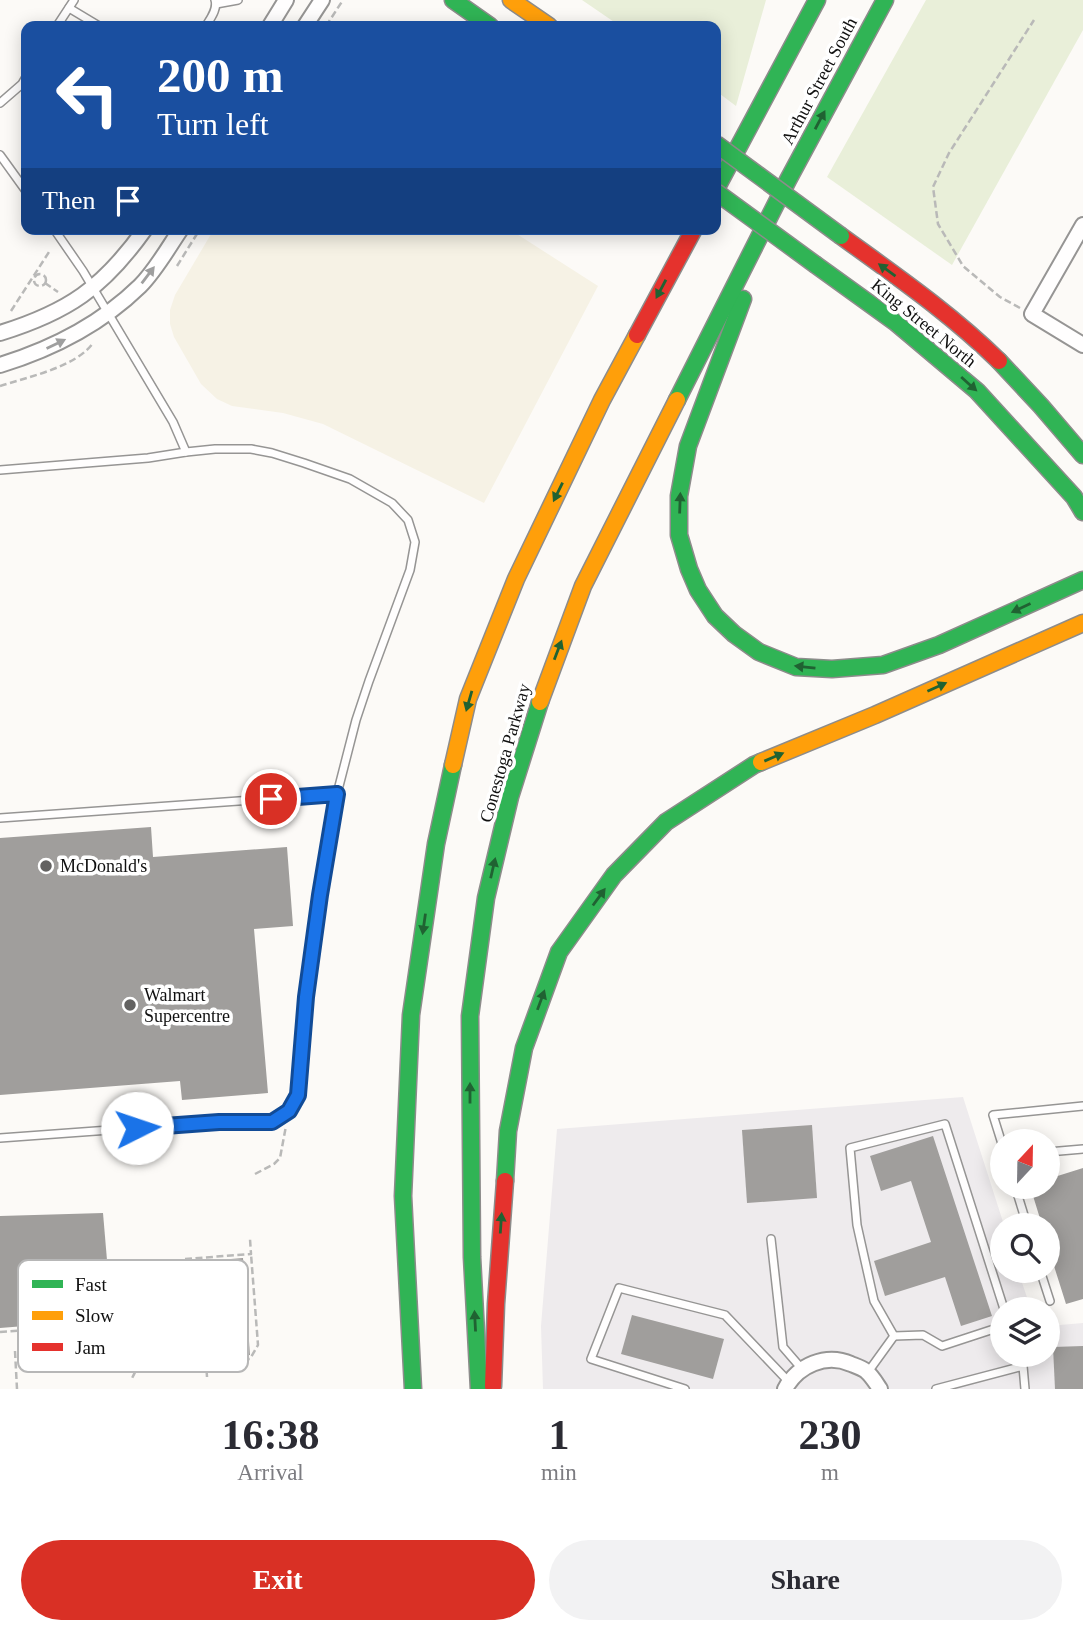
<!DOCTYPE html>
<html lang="en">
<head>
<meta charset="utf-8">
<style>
	:root { --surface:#fff; --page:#f2f2f3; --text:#2b2b33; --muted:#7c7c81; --accent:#d93025 }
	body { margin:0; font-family:Georgia,serif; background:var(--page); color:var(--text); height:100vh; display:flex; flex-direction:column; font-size:26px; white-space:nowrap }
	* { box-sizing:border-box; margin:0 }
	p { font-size:23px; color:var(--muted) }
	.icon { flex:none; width:38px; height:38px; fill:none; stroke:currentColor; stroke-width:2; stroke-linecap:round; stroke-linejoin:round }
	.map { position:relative; height:1389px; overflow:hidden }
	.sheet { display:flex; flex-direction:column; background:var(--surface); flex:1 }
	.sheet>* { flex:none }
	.guide { position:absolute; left:21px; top:21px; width:700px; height:214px; border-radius:14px; box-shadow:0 4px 18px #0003; background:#1a4fa0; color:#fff; overflow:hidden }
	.needle { width:46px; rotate:22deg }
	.fabs { position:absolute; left:990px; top:1129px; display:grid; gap:14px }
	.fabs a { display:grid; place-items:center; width:70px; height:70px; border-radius:50%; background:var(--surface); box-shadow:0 4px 18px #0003; font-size:35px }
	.pin { position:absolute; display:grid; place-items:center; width:60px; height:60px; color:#fff; margin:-30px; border:4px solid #fff; border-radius:50%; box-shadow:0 2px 7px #0007 }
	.me { position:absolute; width:77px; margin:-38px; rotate:86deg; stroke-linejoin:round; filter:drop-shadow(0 0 5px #0008) }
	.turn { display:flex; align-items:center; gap:24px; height:147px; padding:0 21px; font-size:32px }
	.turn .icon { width:91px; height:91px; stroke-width:2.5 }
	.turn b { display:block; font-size:49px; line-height:60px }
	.then { display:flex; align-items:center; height:66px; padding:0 21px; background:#0003; gap:14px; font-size:26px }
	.eta { display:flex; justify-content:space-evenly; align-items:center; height:119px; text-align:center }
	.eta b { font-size:42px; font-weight:600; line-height:49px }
	.primary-button { display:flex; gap:14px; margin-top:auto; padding:14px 21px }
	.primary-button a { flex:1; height:80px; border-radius:42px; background:var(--accent); color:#fff; font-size:28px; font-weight:600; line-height:80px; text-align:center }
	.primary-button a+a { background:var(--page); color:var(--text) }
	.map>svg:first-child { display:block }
</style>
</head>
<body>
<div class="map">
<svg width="1083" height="1389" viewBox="0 0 1083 1389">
	<rect width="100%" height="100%" fill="#fcfaf7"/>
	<path fill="#eeebed" d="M963 1097 1004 1225 1003 1270 1018 1271 1031 1309H1003V1354H1048V1326L1083 1323V1389H543L541 1326 557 1129Z"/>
	<path fill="#f6f2e5" d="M214 229H509L598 286 484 503 323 424 283 413 232 406 217 399 201 384 174 337 170 324V310L175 295Z"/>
	<g fill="#e9efd9">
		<path d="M582 0H766L736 106 716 91V26H620Z"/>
		<path d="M926 0H1083V30L952 265 827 177Z"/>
	</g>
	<g fill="#a09e9c">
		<path d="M151 827 153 857 287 847 293 926 254 929 268 1093 182 1100 180 1081 0 1095V838Z"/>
		<path d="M812 1125 817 1198 747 1203 742 1130Z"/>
		<path d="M933 1136 992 1316 961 1326 945 1277 885 1296 874 1261 931 1242 911 1181 881 1191 870 1156Z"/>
		<path d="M1083 1168V1299L1066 1304 1048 1247V1225H1042L1030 1186H1048V1179Z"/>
		<path d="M103 1213 112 1319 0 1328V1216Z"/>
		<path d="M243 1258 250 1355 153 1363 146 1266Z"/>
		<path d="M632 1315 724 1339 713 1379 621 1354Z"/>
		<path d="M1083 1346V1389H1055L1053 1347Z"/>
	</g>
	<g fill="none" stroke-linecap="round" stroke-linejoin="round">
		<defs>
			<g id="lane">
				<path d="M216 4 238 0"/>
				<path d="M69 8 99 26"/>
				<path d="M57 26 74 0"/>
				<path d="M206 26C210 19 218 9 215 0"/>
				<path d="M0 103 22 84 26 77"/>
				<path d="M0 155 26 191"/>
				<path d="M54 229 83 271 173 422 186 452"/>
				<path d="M88 229H97"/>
				<path d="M0 470 148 458 186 452 215 449H251L272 453 304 463 350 479 392 503 408 520 415 542 410 570 369 681 356 720 337 794 320 896 306 997 298 1095 289 1111 272 1122H219L0 1138"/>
				<path d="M0 818 337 794"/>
				<path d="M1003 1147 993 1115 1083 1106"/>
				<path d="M1048 1152 1083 1149"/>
				<path d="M1015 1186 1027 1225"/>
				<path d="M771 1239 783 1347 802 1369"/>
				<path d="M1040 1270 1050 1301"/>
				<path d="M894 1336 874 1301 857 1225 850 1148 945 1124 1004 1309"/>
				<path d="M894 1336 923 1335 942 1346 1003 1326"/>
				<path d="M868 1372 894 1336"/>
				<path d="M685 1389 591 1359 619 1288 725 1315 789 1382"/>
				<path d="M936 1389 1023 1366 1025 1389"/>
			</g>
			<g id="street">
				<path d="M270 26 286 0"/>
				<path d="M305 26 322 0"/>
				<path d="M1083 225 1032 314 1083 345"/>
				<path d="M0 333C68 312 103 288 145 229"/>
				<path d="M0 365C52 349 100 325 140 286 156 270 168 248 181 229"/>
				<path d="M785 1389C798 1365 826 1353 851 1364 856 1366 862 1368 866 1371 872 1376 876 1383 880 1389"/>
			</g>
			<g id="fast">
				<path d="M453 0 490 26"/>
				<path d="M716 189 817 0"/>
				<path d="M816 265 895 322 977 391 1074 497 1083 512"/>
				<path d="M743 299 688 446 679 496V535L689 569 698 590 715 616 734 634 759 652 796 667 832 669 883 665 939 645 1083 580"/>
				<path d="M999 361 1041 406 1083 455"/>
				<path d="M677 400 788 180 885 0"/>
				<path d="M505 1181 508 1131 524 1048 559 952 614 875 666 822 754 765 761 762"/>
				<path d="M413 1389 403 1196 411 1015 436 844 453 765"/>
				<path d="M479 1389 472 1257 470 1016 486 898 510 797 540 702"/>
			</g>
			<g id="slow">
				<path d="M511 0 549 26"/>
				<path d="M540 702 583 586 677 400"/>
				<path d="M761 762 875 715 1083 623"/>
				<path d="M453 765 468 699 516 579 602 400 637 335"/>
			</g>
			<g id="jam">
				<path d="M841 236C896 276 950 313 999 361"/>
				<path d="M637 335 694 229"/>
				<path d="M493 1386 496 1304 505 1181"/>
			</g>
		</defs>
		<use href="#lane" stroke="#969594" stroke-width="10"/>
		<use href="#street" stroke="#969594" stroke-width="18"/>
		<use href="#fast" stroke="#8d8c8b" stroke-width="19"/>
		<use href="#slow" stroke="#8d8c8b" stroke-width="19"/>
		<use href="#jam" stroke="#8d8c8b" stroke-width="19"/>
		<g stroke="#b9b9b8" stroke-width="2.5" stroke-dasharray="7 3.5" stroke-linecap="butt">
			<path d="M326 26 343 0"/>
			<path d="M177 266 200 229"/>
			<circle cx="40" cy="280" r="6"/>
			<path d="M45 283 58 292"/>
			<path d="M1020 308 1000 297 963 266 938 224 933 187 949 153 1034 20"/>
			<path d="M11 311 49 252"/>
			<path d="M0 386C28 377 76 367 93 343"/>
			<path d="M255 1174 274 1164 280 1158 286 1126"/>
			<path d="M185 1259 251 1254 250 1239"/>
			<path d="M126 1323C129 1330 134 1335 137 1342 144 1355 137 1369 131 1380"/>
			<path d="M0 1332 134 1322 149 1312"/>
			<path d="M15 1351 17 1389"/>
			<path d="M206 1362 207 1377"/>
			<path d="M138 1367 250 1359 258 1345 251 1254"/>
		</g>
		<use href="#lane" stroke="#fffefe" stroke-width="7"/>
		<use href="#street" stroke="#fffefe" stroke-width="14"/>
		<use href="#fast" stroke="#30b455" stroke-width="16"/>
		<use href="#slow" stroke="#ff9f0a" stroke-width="16"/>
		<use href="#jam" stroke="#e5322d" stroke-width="16"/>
		<defs>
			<g id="fast-bridge">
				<path d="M716 144 841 236"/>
				<path d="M716 192 816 265"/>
			</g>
		</defs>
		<use href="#fast-bridge" stroke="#8d8c8b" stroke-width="19" stroke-linecap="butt"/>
		<use href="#fast-bridge" stroke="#30b455" stroke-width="16"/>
	</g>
	<defs><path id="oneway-solid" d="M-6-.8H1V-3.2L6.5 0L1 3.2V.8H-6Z" transform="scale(1.75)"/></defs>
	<g fill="#206232">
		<use href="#oneway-solid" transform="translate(820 120) rotate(-62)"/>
		<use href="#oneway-solid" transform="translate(887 270) rotate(-144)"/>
		<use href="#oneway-solid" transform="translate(661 289) rotate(118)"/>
		<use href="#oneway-solid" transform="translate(969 384) rotate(42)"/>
		<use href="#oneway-solid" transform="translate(558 492) rotate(116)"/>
		<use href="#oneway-solid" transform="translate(680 503) rotate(-88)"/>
		<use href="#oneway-solid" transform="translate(1021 608) rotate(155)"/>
		<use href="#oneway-solid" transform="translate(558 650) rotate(-69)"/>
		<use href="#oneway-solid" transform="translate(805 667) rotate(-174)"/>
		<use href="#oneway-solid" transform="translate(937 687) rotate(-24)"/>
		<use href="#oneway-solid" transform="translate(469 701) rotate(106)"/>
		<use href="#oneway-solid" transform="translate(774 757) rotate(-23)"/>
		<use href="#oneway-solid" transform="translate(493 868) rotate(-77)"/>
		<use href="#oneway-solid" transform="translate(599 897) rotate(-54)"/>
		<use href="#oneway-solid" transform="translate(424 924) rotate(98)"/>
		<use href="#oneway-solid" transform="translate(541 1000) rotate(-70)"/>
		<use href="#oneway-solid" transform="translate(470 1093) rotate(-90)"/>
		<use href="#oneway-solid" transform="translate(501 1223) rotate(-86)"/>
		<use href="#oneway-solid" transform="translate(475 1321) rotate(-93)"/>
	</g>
	<g fill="#9f9f9f">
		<use href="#oneway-solid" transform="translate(148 275) rotate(-53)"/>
		<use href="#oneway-solid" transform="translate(56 344) rotate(-26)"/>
	</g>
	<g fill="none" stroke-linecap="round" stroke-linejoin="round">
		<defs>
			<path id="route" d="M137 1128 219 1122H272L289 1111 298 1095 306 997 320 895 337 794 271 799"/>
		</defs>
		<use href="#route" stroke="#114b97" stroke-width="18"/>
		<use href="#route" stroke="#1a73e8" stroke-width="12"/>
	</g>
	<g fill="#636261" stroke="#fff" stroke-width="2.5">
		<circle cx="46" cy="866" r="7"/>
		<circle cx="130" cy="1005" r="7"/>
	</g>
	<g text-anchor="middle" stroke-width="7" stroke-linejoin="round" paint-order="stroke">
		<g font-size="18" fill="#101010" stroke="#fff">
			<text transform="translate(819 81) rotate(-62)" y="6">Arthur Street South</text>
			<text transform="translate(924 323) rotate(39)" y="6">King Street North</text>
			<text transform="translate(505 753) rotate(-74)" y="6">Conestoga Parkway</text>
		</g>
		<g font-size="18" fill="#101010" stroke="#fff" text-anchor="start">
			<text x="60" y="872">McDonald's</text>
			<text x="144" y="1001">Walmart<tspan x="144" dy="21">Supercentre</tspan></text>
		</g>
	</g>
	<rect x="18" y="1260" width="230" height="112" rx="10" fill="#fff" stroke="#b7b7b7" stroke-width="2"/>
	<rect x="32" y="1280" width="31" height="8" fill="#30b455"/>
	<rect x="32" y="1311" width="31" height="9" fill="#ff9f0a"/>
	<rect x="32" y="1343" width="31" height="8" fill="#e5322d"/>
	<g font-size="19" fill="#101010">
		<text x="75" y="1291">Fast</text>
		<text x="75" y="1322">Slow</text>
		<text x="75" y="1354">Jam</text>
	</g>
</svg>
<div class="fabs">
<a><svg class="needle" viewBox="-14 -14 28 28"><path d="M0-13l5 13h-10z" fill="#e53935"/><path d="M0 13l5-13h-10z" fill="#7c7c81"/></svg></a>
<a><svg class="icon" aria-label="search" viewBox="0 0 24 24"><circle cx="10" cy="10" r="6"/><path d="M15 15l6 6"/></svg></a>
<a><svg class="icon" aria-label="layers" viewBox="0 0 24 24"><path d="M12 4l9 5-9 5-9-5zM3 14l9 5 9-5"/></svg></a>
</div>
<div class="pin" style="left:271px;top:799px;background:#d93025"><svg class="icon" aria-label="arrive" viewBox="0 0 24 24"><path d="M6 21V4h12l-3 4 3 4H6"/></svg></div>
<svg class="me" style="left:137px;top:1128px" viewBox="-20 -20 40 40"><circle r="19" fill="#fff"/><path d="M0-13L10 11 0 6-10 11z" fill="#1a73e8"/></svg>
<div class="guide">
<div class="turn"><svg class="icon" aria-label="left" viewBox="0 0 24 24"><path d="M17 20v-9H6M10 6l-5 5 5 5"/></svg><div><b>200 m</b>Turn left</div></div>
<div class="then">Then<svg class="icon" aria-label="arrive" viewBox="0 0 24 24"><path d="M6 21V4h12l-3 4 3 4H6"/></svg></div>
</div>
</div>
<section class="sheet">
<div class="eta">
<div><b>16:38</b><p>Arrival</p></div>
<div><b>1</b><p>min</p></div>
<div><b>230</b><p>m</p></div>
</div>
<div class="primary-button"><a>Exit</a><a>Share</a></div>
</section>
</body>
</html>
